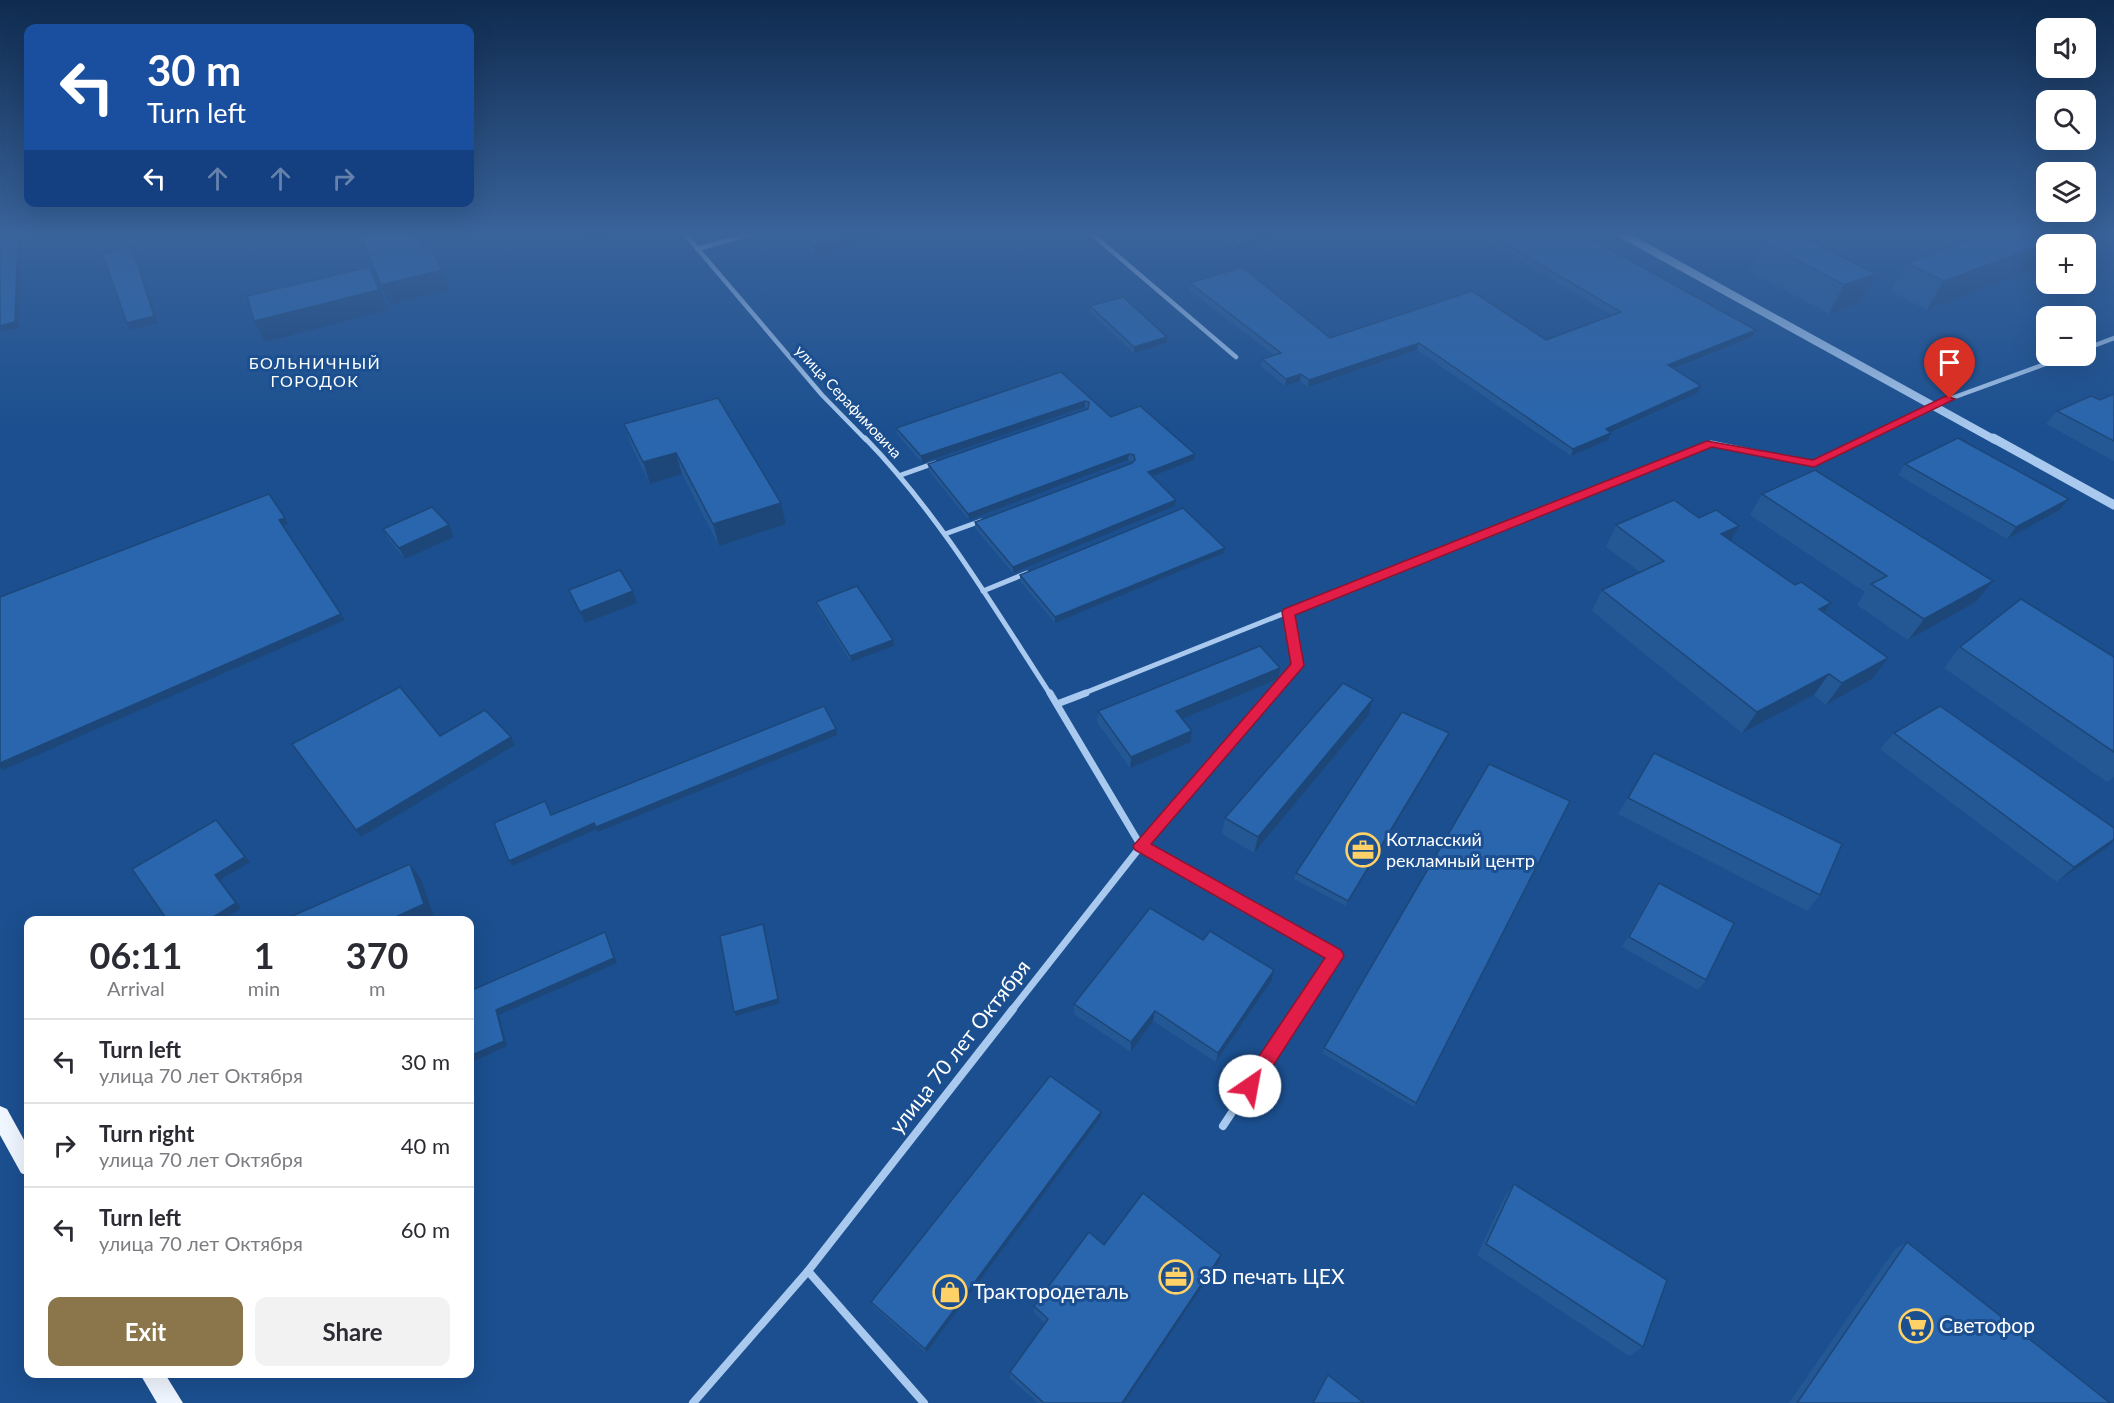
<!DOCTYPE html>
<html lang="en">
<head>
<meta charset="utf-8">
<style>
	:root { --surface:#fff; --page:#f2f2f3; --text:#2b2b33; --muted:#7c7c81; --line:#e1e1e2; --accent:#8a764a }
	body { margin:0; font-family:Lato,sans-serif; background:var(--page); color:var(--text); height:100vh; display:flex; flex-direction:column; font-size:22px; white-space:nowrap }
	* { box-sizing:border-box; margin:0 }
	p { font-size:20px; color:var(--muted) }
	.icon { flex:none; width:33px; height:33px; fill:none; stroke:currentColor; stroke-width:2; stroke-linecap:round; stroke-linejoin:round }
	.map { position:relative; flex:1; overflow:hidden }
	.panel { position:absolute; left:24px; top:916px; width:450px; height:462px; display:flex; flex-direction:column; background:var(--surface); border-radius:12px; box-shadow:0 6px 24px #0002 }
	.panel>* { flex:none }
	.guide { position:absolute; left:24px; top:24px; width:450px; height:183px; border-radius:12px; box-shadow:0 6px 24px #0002; background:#1a4fa0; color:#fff; overflow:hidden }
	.buttons { position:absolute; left:2036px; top:18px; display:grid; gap:12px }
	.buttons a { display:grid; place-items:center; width:60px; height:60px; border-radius:12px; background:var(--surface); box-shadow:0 6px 24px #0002; font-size:30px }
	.pin { position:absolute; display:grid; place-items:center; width:51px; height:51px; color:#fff; margin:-62px -26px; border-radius:50% 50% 50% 0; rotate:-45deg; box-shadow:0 0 6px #0007 }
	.pin .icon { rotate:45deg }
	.me { position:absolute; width:66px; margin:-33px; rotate:33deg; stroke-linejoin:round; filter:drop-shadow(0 0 4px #0008) }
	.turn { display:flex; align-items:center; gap:21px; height:126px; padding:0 24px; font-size:27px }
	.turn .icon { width:78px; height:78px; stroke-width:2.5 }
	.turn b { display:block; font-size:42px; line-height:51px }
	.lanes { display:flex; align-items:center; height:57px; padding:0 24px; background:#0003; justify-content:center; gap:30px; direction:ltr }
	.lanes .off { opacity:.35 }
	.eta { display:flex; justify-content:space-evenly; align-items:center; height:102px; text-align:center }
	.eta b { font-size:36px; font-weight:700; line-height:42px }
	.button { display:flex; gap:12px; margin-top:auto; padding:12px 24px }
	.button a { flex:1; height:69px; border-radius:12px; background:var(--accent); color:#fff; font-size:24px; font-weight:700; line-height:69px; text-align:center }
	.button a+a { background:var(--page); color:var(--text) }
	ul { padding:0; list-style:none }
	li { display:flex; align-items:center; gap:18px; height:84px; padding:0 24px; border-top:2px solid var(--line) }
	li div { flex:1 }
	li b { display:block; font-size:22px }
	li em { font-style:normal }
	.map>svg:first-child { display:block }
</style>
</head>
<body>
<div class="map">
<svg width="2114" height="1403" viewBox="0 0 2114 1403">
	<rect width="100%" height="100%" fill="#1b4f8f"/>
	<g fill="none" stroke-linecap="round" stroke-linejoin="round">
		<g stroke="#a9c9ee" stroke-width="4.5">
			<path d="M685 234 822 395 866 440"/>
			<path d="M1092 234 1236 357"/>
			<path d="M697 249 751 234"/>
			<path d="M2085 349 2114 338"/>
			<path d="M1863 440 1930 406 2067 356"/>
		</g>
		<g stroke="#a9c9ee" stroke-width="5">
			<path d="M865 438C938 513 993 606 1050 694"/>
			<path d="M901 475 935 463"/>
			<path d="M945 534 981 521"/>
			<path d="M983 591 1027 573"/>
			<path d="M1082 694 1711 443 1814 464 1866 438"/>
			<path d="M1273 694 1297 665 1289 612"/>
		</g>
		<g stroke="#a9c9ee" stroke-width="7">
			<path d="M1050 693 1141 846 1335 956 1299 1010"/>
			<path d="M1057 704 1086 693"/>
			<path d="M1012 1010 1141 846 1274 693"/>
		</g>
		<g stroke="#a9c9ee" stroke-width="8">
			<path d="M1223 1126 1300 1009"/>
			<path d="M808 1271 924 1403"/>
			<path d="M693 1403 808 1271 1013 1009"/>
		</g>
		<path stroke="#a9c9ee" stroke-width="8" d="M1622 234 1995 440"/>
		<path stroke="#a9c9ee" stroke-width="9" d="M1993 438 2114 505"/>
		<g fill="#f0f6ff" fill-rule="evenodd">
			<path d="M0 1106 7 1109 28 1147V1176L21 1173 0 1135Z"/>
			<path d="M140 1374H165L183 1403H157Z"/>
		</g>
	</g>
	<g fill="#245895">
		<path d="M795 234H884V235L815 255Z"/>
		<path d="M1215 234H1269L1268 239 1236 249Z"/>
		<path d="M1476 234H1582L1752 337 1673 369 1698 393 1611 433 1608 440 1571 456 1417 350 1308 387 1300 381 1285 386 1261 366 1262 359 1274 355 1189 290 1190 283 1330 338 1546 340 1612 315Z"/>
		<path d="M2114 239 2085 250V244L1927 310 1890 291 1907 263Z"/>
		<path d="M1763 242 1876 274 1860 303 1829 314 1749 271Z"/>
		<path d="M1090 306 1167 343 1134 353 1090 312Z"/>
		<path d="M1061 372 1111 417 1194 460 1153 476 1176 500 1175 506 1013 573 975 528V522L1132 463 1134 462 1128 460 969 520 929 471 928 464 1088 409V408L1085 407 922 463 897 434 896 428Z"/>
		<path d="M2114 394V461L2046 424 2057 411 2100 400Z"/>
		<path d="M624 424 781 503 786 524 719 546 682 474 650 484 631 445Z"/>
		<path d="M1905 464 2069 499 2060 510 2007 539 1898 475Z"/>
		<path d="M1762 494 1993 581 1976 602 1908 640 1857 605 1865 592 1750 515Z"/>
		<path d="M1699 518 1739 526 1731 541 1795 585 1831 603 1825 613 1872 679 1826 705 1814 695 1742 733 1592 611 1602 590 1640 572 1606 547 1616 525Z"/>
		<path d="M449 525 454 537 405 559 389 540 383 529Z"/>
		<path d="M1225 548 1224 553 1055 623 1020 581V575Z"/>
		<path d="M816 602 893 640 894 646 851 662 817 607Z"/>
		<path d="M1960 647 2114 657V777L2107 782 1944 668Z"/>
		<path d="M1278 679 1182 719 1192 731 1191 742 1130 768 1097 722 1098 711Z"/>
		<path d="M1368 716 1254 853 1222 834 1225 818Z"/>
		<path d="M1894 733 2104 850 2057 882 1880 749Z"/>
		<path d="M1447 739 1346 906 1294 879 1296 873Z"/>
		<path d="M1654 753 1820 895 1807 911 1618 814Z"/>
		<path d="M1570 801 1414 1107 1322 1053 1324 1048Z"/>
		<path d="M1659 883 1706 980 1698 990 1622 947 1652 893Z"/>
		<path d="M1203 940 1274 970 1272 980 1216 1062 1153 1021 1131 1052 1074 1014V1004Z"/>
		<path d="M1101 1117 926 1353 872 1305 871 1302Z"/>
		<path d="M1514 1184 1643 1347 1629 1356 1477 1255 1505 1196Z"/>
		<path d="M1907 1242 2110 1403H1789L1895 1249Z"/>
		<path d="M1104 1245 1221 1255 1219 1262 1124 1403H1038L1010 1378V1372L1045 1323 1034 1313V1306Z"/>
	</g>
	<g fill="#1d4779">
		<path d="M18 234H22L19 328 0 332V326Z"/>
		<path d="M584 234H620L586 242Z"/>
		<path d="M849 234H884V235L815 255 813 244Z"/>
		<path d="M1269 234 1268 239 1236 249V244Z"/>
		<path d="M2070 234H2114V239L2085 250V244H2046V265L1927 310 1944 281Z"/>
		<path d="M132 247 136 253 158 323 131 330 127 323Z"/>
		<path d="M369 267 389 310 265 342 254 321Z"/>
		<path d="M442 270 450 290 390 305 381 285Z"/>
		<path d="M1876 274 1860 303 1829 314 1844 285Z"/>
		<path d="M1756 330 1752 337 1665 372 1668 365Z"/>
		<path d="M1167 337V343L1134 353V347Z"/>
		<path d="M1419 343 1417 350 1308 387 1309 380Z"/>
		<path d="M1301 374 1300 381 1285 386 1286 379Z"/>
		<path d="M1701 386 1698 393 1603 436 1606 429Z"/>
		<path d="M1085 401V407L922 463 921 456Z"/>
		<path d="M1611 433 1608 440 1571 456 1573 449Z"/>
		<path d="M676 453 682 474 650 484 643 462Z"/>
		<path d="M1129 454 1128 460 969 520 968 514Z"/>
		<path d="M1195 454 1194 460 1148 478V472Z"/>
		<path d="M2069 499 2060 510 2007 539 2016 527Z"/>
		<path d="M1176 500 1175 506 1013 573V567Z"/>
		<path d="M781 503 786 524 719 546 713 524Z"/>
		<path d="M285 518 288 524 283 526 279 520Z"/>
		<path d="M449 525 454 537 405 559 399 548Z"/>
		<path d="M1739 526 1727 548 1721 534Z"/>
		<path d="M1225 548 1224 553 1055 623V617Z"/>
		<path d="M1993 581 1976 602 1908 640 1924 619Z"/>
		<path d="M633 591 637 603 585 623 580 612Z"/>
		<path d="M1831 603 1817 625 1819 609Z"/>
		<path d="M341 614 345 620 3 770 0 768V763Z"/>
		<path d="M893 640 894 646 851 662 850 656Z"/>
		<path d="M1888 658 1872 679 1826 705 1842 683Z"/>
		<path d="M1280 668 1278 679 1175 722 1176 711Z"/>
		<path d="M1829 674 1814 695 1742 733 1757 712Z"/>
		<path d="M1373 699 1368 716 1254 853 1258 837Z"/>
		<path d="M836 729 837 735 598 832 597 829 512 866 509 861 594 823Z"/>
		<path d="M1192 731 1191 742 1130 768 1131 757Z"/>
		<path d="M1449 733 1447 739 1346 906 1348 901Z"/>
		<path d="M511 737 515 745 361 837 356 830Z"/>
		<path d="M221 825 250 862 220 880 241 908 221 921H207L215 875Z"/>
		<path d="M2114 839V841L2104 850 2057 882 2074 867Z"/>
		<path d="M410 864 421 879 435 919 431 921H387Z"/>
		<path d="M763 924 780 1003 736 1016 734 1012Z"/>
		<path d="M605 932 617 963 499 1015 507 1046 470 1063V1056L496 1010Z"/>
		<path d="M1274 970 1272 980 1216 1062 1218 1053Z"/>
		<path d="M1155 1011 1153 1021 1131 1052V1042Z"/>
		<path d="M1101 1112V1117L926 1353 925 1349Z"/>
		<path d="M1221 1255 1219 1262 1124 1403H1122Z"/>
	</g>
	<g fill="#2a66ad" stroke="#1d4779" stroke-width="1.5">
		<path d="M0 234H18L15 322 0 326Z"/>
		<path d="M360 234H415L421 246 429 244 442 270 381 285Z"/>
		<path d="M803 234H849L813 244Z"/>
		<path d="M1223 234H1269L1236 244Z"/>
		<path d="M1489 234H1582L1756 330 1668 365 1701 386 1606 429 1611 433 1573 449 1419 343 1309 380 1301 374 1286 379 1262 359 1281 353 1190 283 1242 267 1330 338 1472 291 1546 340 1621 312Z"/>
		<path d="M1767 234H1797L1876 274 1844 285 1763 242Z"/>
		<path d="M1986 234H2070L1944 281 1907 263Z"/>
		<path d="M132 247 154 316 127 323 102 253Z"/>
		<path d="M369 267 379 290 254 321 247 296Z"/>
		<path d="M1123 297 1167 337 1134 347 1090 306Z"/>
		<path d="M1061 372 1111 417 1140 406 1195 454 1148 472 1176 500 1013 567 975 522 1132 463 1135 460 1134 455 1129 454 968 514 928 464 1088 409 1089 402 1085 401 921 456 896 428Z"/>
		<path d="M2114 394V441L2057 411 2091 396 2100 400Z"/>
		<path d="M718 398 781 503 713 524 676 453 643 462 624 424Z"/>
		<path d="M1958 438 2069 499 2016 527 1905 464Z"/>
		<path d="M1815 470 1993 581 1924 619 1871 584 1887 576 1762 494Z"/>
		<path d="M269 494 285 518 279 520 341 614 0 763V597Z"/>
		<path d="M1674 500 1699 518 1716 510 1739 526 1721 534 1795 585 1801 582 1831 603 1819 609 1888 658 1842 683 1829 674 1757 712 1602 590 1664 561 1616 525Z"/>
		<path d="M432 507 449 525 399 548 383 529Z"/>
		<path d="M1183 508 1225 548 1055 617 1020 575Z"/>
		<path d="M620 570 633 591 580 612 569 590Z"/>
		<path d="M857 586 893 640 850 656 816 602Z"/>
		<path d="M2021 599 2114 657V752L1960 647Z"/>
		<path d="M1260 646 1280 668 1176 711 1192 731 1131 757 1098 711Z"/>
		<path d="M1343 683 1373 699 1258 837 1225 818Z"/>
		<path d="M400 687 440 736 485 710 511 737 356 830 292 744Z"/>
		<path d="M824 706 836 729 596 827 594 823 509 861 494 823 545 801 551 815Z"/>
		<path d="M1940 706 2114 828V839L2074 867 1894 733Z"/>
		<path d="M1402 712 1449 733 1348 901 1296 873Z"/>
		<path d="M1654 753 1842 844 1820 895 1628 798Z"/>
		<path d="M1489 764 1570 801 1416 1103 1324 1048Z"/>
		<path d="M216 820 245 857 215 875 236 903 207 921H168L132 869Z"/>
		<path d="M410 864 424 904 387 921H281Z"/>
		<path d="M1659 883 1734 923 1706 980 1629 937Z"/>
		<path d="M1150 908 1203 940 1210 931 1274 970 1218 1053 1155 1011 1131 1042 1074 1004Z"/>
		<path d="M763 924 778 999 734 1012 720 936Z"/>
		<path d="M605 932 614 958 496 1010 504 1041 470 1056V991Z"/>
		<path d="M1050 1076 1101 1112 925 1349 871 1302Z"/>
		<path d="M1514 1184 1667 1280 1643 1347 1486 1244Z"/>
		<path d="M1143 1193 1221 1255 1122 1403H1044L1010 1372 1048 1319 1034 1306 1089 1232 1104 1245Z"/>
		<path d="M1907 1242 2110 1403H1797Z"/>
		<path d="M1328 1375 1364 1403H1313Z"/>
	</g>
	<linearGradient id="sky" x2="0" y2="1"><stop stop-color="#0f2b4f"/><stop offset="0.54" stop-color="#39639b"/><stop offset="1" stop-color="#39639b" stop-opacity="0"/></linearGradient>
	<rect width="2114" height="431" fill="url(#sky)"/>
	<path fill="#e11d48" stroke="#92132f" stroke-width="1.5" d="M1946 396 1955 399 1814 467 1712 447 1295 615 1304 665 1302 668 1151 844 1341 950 1344 956 1256 1092 1250 1095 1243 1092 1241 1086 1243 1080 1325 958 1135 850 1133 846 1291 664 1282 612 1284 609 1707 441 1813 460Z"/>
	<defs>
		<symbol id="office-ring" viewBox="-11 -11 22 22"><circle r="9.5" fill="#1b4f8f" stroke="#ffd166" stroke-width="1.5"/><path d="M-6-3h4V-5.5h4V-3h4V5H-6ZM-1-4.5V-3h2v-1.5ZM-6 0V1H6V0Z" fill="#ffd166"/></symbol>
		<symbol id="shop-ring" viewBox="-11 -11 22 22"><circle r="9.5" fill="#1b4f8f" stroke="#ffd166" stroke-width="1.5"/><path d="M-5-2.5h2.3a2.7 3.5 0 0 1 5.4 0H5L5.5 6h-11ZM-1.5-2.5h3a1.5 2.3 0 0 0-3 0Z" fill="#ffd166"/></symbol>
		<symbol id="supermarket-ring" viewBox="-11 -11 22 22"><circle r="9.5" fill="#1b4f8f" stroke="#ffd166" stroke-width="1.5"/><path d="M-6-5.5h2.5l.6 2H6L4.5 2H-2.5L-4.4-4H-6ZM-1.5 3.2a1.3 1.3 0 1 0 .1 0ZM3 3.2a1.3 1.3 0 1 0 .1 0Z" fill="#ffd166"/></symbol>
	</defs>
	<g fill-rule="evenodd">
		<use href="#office-ring" x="1344" y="831" width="38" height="38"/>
		<use href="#office-ring" x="1157" y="1258" width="38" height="38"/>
		<use href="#shop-ring" x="931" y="1273" width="38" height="38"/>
		<use href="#supermarket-ring" x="1897" y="1307" width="38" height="38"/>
	</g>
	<g text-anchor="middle" stroke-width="6" stroke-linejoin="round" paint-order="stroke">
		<g font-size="15" fill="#fff" stroke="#1b4f8f">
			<text transform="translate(848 402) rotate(47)" y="5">улица Серафимовича</text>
		</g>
		<g font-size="16" letter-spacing="1.5" fill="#fff" stroke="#1b4f8f">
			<text x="315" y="369">БОЛЬНИЧНЫЙ<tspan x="315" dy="18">ГОРОДОК</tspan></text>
		</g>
		<g font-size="18" fill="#fff" stroke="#1b4f8f" text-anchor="start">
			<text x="1386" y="846">Котласский<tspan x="1386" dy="21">рекламный центр</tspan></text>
		</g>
		<g font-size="21" fill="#fff" stroke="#1b4f8f">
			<text transform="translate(960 1047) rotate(-52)" y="7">улица 70 лет Октября</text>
		</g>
		<g font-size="21" fill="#fff" stroke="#1b4f8f" text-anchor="start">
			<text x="1199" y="1284">3D печать ЦЕХ</text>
			<text x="973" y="1299">Трактородеталь</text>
			<text x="1939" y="1333">Светофор</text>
		</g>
	</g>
</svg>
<div class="buttons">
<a><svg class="icon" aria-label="sound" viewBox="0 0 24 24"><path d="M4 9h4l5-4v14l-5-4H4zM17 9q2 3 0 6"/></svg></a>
<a><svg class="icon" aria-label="search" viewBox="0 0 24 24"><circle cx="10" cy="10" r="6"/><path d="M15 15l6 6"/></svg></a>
<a><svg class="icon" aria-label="layers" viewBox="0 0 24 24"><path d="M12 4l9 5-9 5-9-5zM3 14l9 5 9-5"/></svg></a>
<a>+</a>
<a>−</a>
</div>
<div class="pin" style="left:1950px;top:399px;background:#d93025"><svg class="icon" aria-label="arrive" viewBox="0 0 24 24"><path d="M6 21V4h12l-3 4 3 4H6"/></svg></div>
<svg class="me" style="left:1250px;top:1086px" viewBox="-20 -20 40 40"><circle r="19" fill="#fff"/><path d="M0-13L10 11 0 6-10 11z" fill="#e11d48"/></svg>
<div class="guide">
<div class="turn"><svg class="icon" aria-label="left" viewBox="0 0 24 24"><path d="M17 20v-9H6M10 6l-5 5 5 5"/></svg><div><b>30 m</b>Turn left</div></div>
<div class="lanes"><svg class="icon" aria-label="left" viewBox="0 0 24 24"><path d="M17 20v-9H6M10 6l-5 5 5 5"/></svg><svg class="icon off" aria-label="ahead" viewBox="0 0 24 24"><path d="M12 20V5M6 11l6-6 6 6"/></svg><svg class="icon off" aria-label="ahead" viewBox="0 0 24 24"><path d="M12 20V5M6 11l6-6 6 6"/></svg><svg class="icon off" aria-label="right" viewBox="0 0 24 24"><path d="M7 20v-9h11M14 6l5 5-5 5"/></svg></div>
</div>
<section class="panel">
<div class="eta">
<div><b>06:11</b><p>Arrival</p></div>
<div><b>1</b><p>min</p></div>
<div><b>370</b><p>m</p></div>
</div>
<ul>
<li><svg class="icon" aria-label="left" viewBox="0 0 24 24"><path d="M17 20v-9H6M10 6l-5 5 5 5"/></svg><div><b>Turn left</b><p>улица 70 лет Октября</p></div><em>30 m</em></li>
<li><svg class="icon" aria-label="right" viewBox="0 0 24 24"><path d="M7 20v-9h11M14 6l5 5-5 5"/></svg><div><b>Turn right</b><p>улица 70 лет Октября</p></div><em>40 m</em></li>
<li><svg class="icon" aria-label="left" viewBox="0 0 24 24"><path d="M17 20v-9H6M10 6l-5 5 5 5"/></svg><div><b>Turn left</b><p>улица 70 лет Октября</p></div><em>60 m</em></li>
</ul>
<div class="button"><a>Exit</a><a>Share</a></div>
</section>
</div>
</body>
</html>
